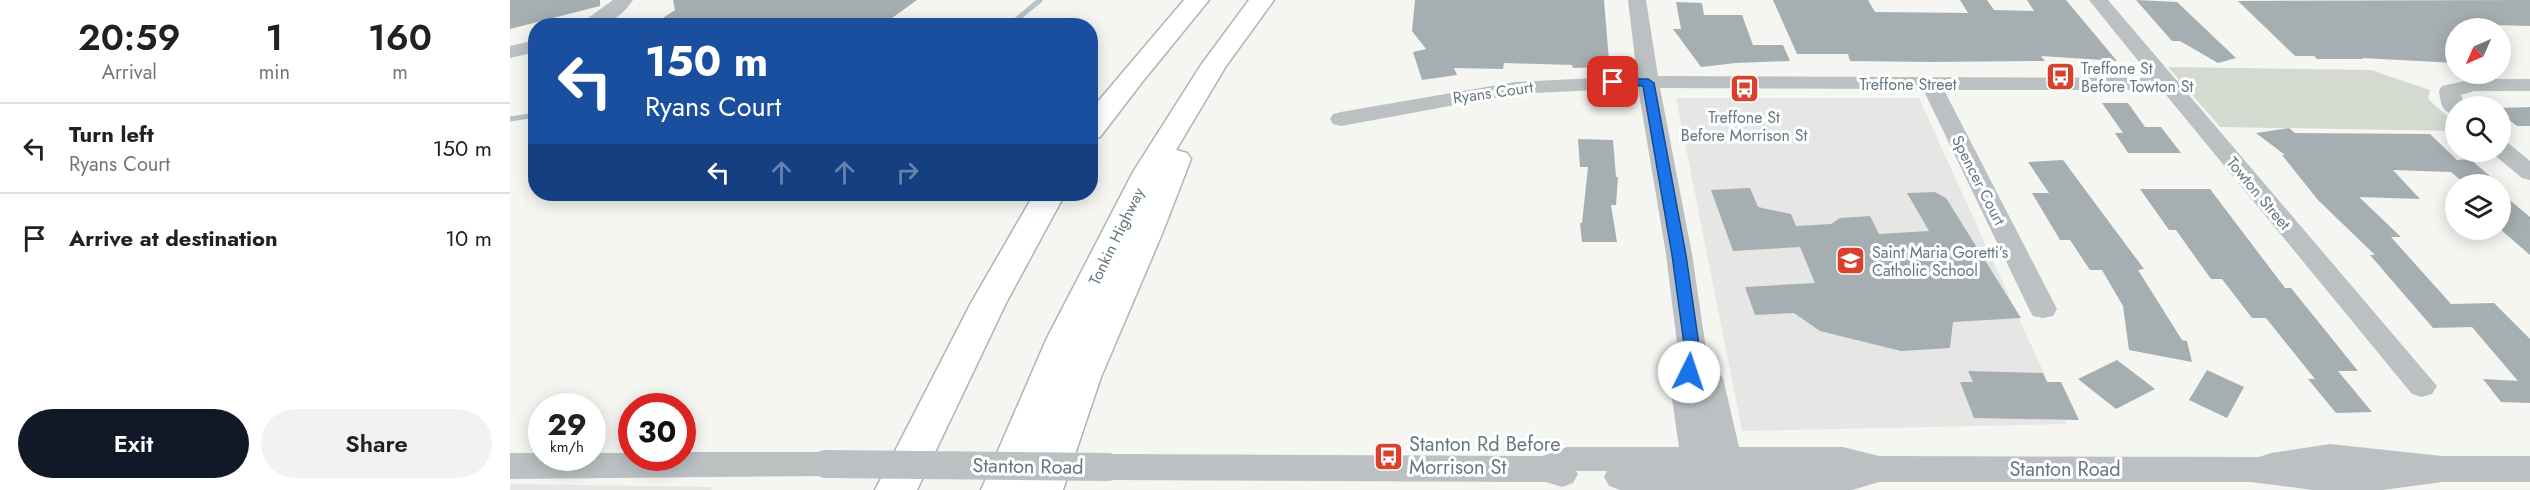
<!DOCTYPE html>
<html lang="en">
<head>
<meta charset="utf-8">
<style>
	:root { --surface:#fff; --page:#f2f2f2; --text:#202124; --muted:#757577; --line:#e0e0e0; --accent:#111827 }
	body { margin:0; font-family:Jost,sans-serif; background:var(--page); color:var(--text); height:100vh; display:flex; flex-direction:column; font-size:22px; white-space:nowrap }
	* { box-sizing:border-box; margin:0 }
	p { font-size:20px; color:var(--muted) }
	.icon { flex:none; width:33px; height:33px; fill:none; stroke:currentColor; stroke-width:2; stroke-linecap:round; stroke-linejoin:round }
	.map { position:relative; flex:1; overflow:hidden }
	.drawer { display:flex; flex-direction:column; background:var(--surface); width:510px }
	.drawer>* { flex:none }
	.hud { position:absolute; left:18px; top:18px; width:570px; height:183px; border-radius:24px; box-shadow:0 3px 15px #0003; background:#1a4fa0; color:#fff; overflow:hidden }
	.needle { width:39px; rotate:225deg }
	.fabs { position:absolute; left:1935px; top:18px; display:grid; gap:12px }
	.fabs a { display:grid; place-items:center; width:66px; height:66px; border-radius:50%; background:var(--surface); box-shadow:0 3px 15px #0003; font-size:30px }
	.speed { position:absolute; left:18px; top:393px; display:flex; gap:12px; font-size:30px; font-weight:700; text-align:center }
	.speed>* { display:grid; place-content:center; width:78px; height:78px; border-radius:50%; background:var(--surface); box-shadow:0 3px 15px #0003; line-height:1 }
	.speed small { font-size:15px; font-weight:400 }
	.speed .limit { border:9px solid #d22; background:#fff; color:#111 }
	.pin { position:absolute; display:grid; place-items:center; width:51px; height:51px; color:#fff; margin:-26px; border-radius:12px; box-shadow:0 3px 9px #0006 }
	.me { position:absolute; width:66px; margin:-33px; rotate:4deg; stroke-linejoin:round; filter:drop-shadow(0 0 4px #0008) }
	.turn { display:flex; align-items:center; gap:21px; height:126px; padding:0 18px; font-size:27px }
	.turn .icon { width:78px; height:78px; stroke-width:2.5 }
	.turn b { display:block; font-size:42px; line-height:51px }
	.lanes { display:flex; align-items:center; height:57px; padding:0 18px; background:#0003; justify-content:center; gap:30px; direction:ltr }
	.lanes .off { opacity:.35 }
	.eta { display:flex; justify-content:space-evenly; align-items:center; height:102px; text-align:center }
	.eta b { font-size:36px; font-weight:600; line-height:42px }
	.primary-button { display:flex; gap:12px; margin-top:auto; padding:12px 18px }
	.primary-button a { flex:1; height:69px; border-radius:36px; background:var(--accent); color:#fff; font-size:24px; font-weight:600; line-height:69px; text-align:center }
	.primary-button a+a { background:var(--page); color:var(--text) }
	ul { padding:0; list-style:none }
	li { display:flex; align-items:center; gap:18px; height:90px; padding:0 18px; border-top:2px solid var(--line) }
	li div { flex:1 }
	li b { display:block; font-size:22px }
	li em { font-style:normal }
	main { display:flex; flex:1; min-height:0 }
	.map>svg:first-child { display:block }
</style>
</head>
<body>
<main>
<section class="drawer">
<div class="eta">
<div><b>20:59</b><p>Arrival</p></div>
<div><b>1</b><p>min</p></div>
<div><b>160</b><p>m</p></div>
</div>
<ul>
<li><svg class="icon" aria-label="left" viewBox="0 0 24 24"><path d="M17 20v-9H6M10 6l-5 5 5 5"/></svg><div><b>Turn left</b><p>Ryans Court</p></div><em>150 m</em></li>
<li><svg class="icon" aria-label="arrive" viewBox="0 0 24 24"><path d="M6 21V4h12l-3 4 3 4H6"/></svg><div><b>Arrive at destination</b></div><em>10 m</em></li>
</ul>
<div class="primary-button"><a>Exit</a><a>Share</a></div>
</section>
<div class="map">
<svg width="2020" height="490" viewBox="0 0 2020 490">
	<rect width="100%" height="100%" fill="#f5f5f2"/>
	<g fill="#e6e6e5">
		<path d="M1166 98H1409L1557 424 1232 431Z"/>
		<path d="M0 484 203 487 201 490H0Z"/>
	</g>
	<path fill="#d5dad1" d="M1658 67 1861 70 1920 90 1918 99 1945 123V131L1710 127Z"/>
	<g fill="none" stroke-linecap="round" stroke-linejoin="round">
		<g stroke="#b5c3c6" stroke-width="5">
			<path d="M499 26 530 0"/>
			<path d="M0 119 26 115"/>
		</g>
	</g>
	<g fill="#a5afb2">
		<path d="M0 0H90V6L0 29Z"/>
		<path d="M163 0H407L371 26H141L165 10Z"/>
		<path d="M905 0H1094L1099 60H1093L1094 67 1063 68 1062 65 994 63 993 69 944 68 947 75 912 80 903 52 916 49 902 31Z"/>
		<path d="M1263 0H1358L1365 12 1458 13 1450 0H1477L1484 10 1524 11 1517 0H1556L1607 61 1531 56 1535 61 1420 62 1340 61 1338 54H1287Z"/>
		<path d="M1626 0 1667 2 1726 58 1708 63 1670 41H1662Z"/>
		<path d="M2020 0V26L1986 25 1990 28H1946V63L1852 58 1854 59H1807L1804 56H1785L1728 1Z"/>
		<path d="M1166 2 1192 3 1194 15H1232L1243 45H1273L1280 61 1226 63 1191 67 1163 29H1171Z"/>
		<path d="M1592 103H1618L1635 127H1651L1671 153H1618L1605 133H1613Z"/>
		<path d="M2020 107V126H2007L1990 113V108Z"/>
		<path d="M1779 128 1785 133 1920 134 1947 160 1960 159 1989 184H1955L1941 172 1883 170 1910 199 1849 197 1891 237H1881L1941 304 1984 303 2020 339V403L1991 402 1973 379 2008 381 1962 327 1923 328 1860 255H1865L1808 200 1772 155H1775L1746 133Z"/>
		<path d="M1068 139 1103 140 1106 177H1108L1106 205H1101L1107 242H1072L1070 223H1072L1078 167H1070Z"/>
		<path d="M1553 160 1634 269 1628 270 1672 340 1677 341 1682 362 1619 350 1613 306 1592 270H1580L1560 240H1550L1522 193H1539L1518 162Z"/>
		<path d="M1240 188 1248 207 1281 214 1286 226 1321 224 1330 218 1360 216 1369 234 1419 231 1397 193 1425 192 1436 198 1511 318 1443 322 1440 348 1391 351 1310 331 1284 313 1245 315 1235 287 1305 283 1290 247 1223 251 1201 190Z"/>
		<path d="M1630 189H1700L1775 288H1781L1848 371H1828L1862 412 1826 413 1798 379H1805L1756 318H1742L1712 279H1701L1666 230H1659Z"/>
		<path d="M1990 192 2020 217V255L1990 229Z"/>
		<path d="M1607 360 1645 389 1606 409 1568 379Z"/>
		<path d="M1697 370 1734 387 1717 418 1679 400Z"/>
		<path d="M1458 371 1533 373 1537 382H1551L1569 420 1464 418 1450 382H1463Z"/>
	</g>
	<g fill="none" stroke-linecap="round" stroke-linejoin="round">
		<defs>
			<g id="highway">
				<path d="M674 0H699L633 81 590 137 580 140V111Z"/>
				<path d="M739 0H764L716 66 666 150 677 153 681 159 652 234 591 377 553 490H471L536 340 623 172 691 65Z"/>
				<path d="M524 194H555L496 303 407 490H365L461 303Z"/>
			</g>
		</defs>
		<use href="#highway" stroke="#afb4b6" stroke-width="3"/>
		<g fill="#bbc1c3" fill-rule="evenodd">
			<path d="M103 0H123C107 23 93 26 67 26Z"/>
			<path d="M1118 0H1136L1148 76 1642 78 1579 0H1598L1927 386 1922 394 1912 397 1902 394 1652 90H1434L1547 309 1543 316 1533 318 1523 316 1519 309 1413 89 1150 88 1182 254 1197 356 1213 378 1229 447H1333L1369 456 1749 457 1761 453 1820 444 1932 456H2020V482H1932L1873 490H1803L1741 482H1369L1342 490H1110L1099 486 1094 477 1097 471H1066L1068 474 1063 483 1052 487 1036 482 598 480 587 476 582 467 587 458 598 454 1033 456 1057 447H1169L1160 385 1169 359 1156 254 1128 88 1005 94 831 126 823 124 820 119 823 114 831 112 1005 82 1127 76Z"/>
			<path d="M26 40V52L0 58V46Z"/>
			<path d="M1964 79H2020V91H1964L1951 95 1955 106H1946V115C1931 112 1931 104 1929 91L1932 86Z"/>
			<path d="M1990 141 1998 143 2020 161V180L2012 178 1982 153 1990 152Z"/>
			<path d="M172 452H316L327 455 332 464 327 473 316 476 0 479V453H32V458H82V453H122V458H172Z"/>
		</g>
		<use href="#highway" fill="#fff" fill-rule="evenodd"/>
		<path stroke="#bbc1c3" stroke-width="28" d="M316 464 598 467"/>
	</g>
	<path fill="#1a73e8" stroke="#114b97" stroke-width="1.5" d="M1103 79H1138L1144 83 1176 255 1191 359 1184 376H1174L1171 372 1176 359 1162 255 1133 86 1099 84V80Z"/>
	<defs>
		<symbol id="bus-square" viewBox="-11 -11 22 22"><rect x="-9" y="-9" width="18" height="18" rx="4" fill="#db402c" stroke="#fff"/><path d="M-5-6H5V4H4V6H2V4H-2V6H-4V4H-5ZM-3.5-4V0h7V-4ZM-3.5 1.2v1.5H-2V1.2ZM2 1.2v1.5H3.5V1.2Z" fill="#fff"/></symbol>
		<symbol id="school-square" viewBox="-11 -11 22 22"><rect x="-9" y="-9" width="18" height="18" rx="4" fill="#db402c" stroke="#fff"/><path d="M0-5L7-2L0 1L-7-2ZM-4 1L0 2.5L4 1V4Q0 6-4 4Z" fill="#fff"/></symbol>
	</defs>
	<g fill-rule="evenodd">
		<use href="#bus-square" x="1534" y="60" width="33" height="33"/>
		<use href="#bus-square" x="1218" y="72" width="33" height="33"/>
		<use href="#school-square" x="1324" y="244" width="33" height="33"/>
		<use href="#bus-square" x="862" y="440" width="33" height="33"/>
	</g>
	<g text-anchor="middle" stroke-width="6" stroke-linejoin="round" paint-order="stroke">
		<g font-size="16" fill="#657881" stroke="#fff" text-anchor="start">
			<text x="1571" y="74">Treffone St<tspan x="1571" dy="18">Before Towton St</tspan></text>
			<text x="1234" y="123" text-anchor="middle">Treffone St<tspan x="1234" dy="18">Before Morrison St</tspan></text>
			<text x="1362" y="258">Saint Maria Goretti’s<tspan x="1362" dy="18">Catholic School</tspan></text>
		</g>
		<g font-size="16" fill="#657881" stroke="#fff">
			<text x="1398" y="90">Treffone Street</text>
			<text transform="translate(983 92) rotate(-8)" y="6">Ryans Court</text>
			<text transform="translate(1469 180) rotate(63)" y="6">Spencer Court</text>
			<text transform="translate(1749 193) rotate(50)" y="6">Towton Street</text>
			<text transform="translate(606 236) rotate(-64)" y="6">Tonkin Highway</text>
		</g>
		<g font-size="20" fill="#657881" stroke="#fff" text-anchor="start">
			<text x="899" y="451">Stanton Rd Before<tspan x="899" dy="23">Morrison St</tspan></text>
		</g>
		<g font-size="20" fill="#657881" stroke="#fff">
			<text transform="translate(518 466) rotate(1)" y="7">Stanton Road</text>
			<text x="1555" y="476">Stanton Road</text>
		</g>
	</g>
</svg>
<div class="fabs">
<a><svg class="needle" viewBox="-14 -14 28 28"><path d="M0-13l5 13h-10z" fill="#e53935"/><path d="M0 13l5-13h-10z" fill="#757577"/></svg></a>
<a><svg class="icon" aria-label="search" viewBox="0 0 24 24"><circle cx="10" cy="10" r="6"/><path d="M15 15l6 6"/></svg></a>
<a><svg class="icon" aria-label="layers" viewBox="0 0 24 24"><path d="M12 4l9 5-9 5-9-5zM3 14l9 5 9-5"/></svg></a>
</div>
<div class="speed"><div>29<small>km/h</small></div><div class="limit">30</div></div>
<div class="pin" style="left:1103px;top:82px;background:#d93025"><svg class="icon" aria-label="arrive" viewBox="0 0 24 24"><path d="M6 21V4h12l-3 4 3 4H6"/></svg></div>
<svg class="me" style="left:1179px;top:372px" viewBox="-20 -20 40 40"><circle r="19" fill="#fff"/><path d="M0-13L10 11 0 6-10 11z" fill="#1a73e8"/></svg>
<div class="hud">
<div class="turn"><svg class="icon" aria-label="left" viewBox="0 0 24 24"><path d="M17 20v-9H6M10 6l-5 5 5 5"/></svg><div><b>150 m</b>Ryans Court</div></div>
<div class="lanes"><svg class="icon" aria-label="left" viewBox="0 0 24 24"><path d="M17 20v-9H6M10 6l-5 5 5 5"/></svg><svg class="icon off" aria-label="ahead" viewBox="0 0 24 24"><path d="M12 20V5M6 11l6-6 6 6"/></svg><svg class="icon off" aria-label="ahead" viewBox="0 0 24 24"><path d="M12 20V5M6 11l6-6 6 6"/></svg><svg class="icon off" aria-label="right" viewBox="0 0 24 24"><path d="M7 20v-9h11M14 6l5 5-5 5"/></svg></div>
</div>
</div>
</main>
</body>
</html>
